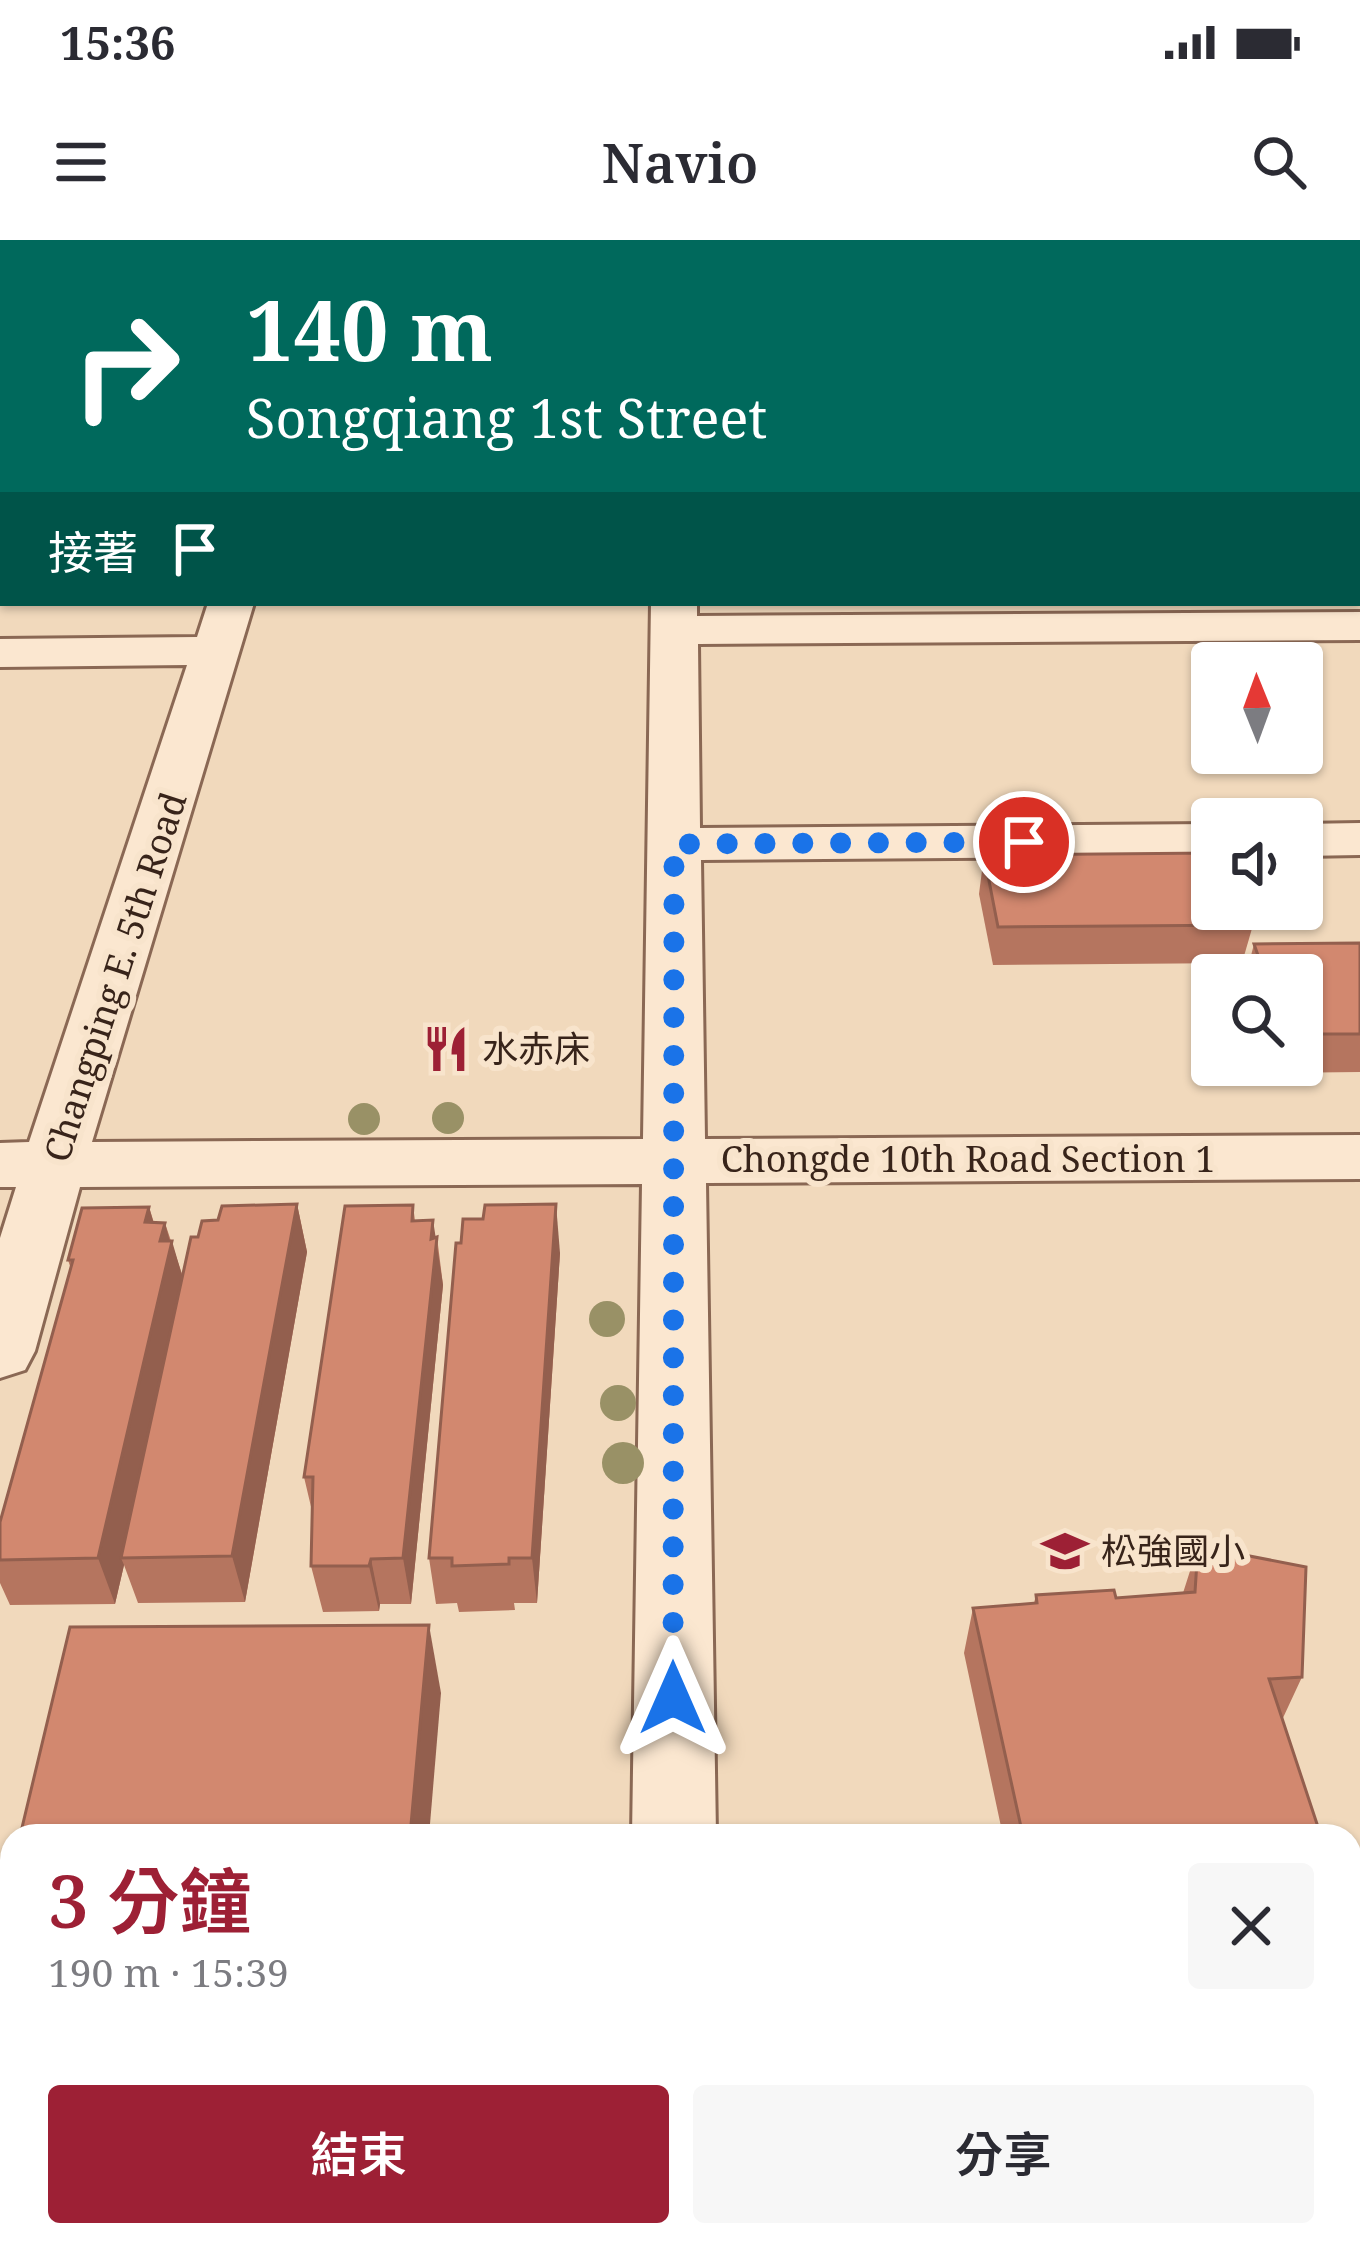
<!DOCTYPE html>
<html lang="zh-TW">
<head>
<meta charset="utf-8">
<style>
	:root { --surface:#fff; --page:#f7f7f7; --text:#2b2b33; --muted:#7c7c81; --accent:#9d2035 }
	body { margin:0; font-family:"Noto Serif","Noto Sans TC",serif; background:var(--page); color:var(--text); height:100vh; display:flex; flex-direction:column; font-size:45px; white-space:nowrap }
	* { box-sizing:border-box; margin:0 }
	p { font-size:39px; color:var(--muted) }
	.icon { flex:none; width:66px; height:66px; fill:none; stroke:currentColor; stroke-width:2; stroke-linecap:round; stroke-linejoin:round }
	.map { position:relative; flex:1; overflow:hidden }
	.sheet { position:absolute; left:0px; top:1584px; width:1362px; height:423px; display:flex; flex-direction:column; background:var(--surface); border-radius:36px 36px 0 0; box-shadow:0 3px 9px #0004 }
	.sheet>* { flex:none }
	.guide { position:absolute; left:0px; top:0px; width:1362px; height:366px; box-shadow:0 3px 9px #0004; background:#00695c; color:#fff; overflow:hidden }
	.needle { width:78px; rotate:359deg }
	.tools { position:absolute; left:1191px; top:402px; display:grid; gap:24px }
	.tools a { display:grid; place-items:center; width:132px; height:132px; border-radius:12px; background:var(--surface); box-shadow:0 3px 9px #0004; font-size:60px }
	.pin { position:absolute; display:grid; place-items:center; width:102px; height:102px; color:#fff; margin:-51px; border:6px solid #fff; border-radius:50%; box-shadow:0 3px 12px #0007 }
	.me { position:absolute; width:132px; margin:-66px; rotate:0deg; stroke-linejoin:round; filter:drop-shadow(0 0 9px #0008) }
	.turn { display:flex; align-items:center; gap:42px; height:252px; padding:0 48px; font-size:54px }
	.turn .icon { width:156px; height:156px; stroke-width:2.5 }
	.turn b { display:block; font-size:84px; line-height:102px }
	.then { display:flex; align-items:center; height:114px; padding:0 48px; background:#0003; gap:24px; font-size:45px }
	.round { display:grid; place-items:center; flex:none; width:126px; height:126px; border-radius:12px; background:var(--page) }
	.headline { display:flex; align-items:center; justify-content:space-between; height:204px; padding:0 48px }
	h1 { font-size:72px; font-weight:600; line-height:90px; color:var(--accent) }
	.action { display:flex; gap:24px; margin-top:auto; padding:24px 48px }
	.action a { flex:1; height:138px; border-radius:12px; background:var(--accent); color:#fff; font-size:48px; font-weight:600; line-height:138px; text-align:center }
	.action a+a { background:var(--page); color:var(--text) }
	.status { display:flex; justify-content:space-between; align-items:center; height:84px; padding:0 60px; background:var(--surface); direction:ltr }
	.status svg { height:33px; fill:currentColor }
	header { display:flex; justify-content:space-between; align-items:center; height:156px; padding:0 48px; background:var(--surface); font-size:54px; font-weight:600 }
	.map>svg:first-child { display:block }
</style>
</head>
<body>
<div class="status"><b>15:36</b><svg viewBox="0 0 49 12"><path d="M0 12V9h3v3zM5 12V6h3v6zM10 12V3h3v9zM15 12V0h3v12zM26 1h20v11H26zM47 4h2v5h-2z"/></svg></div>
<header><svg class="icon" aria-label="menu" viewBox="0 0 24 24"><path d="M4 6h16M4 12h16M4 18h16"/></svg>Navio<svg class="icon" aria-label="search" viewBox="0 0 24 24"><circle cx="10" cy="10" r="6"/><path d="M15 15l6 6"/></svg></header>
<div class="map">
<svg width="1360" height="2005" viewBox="0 0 1360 2005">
	<rect width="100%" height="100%" fill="#f1d9bc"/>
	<path fill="#cfcd8f" d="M719 0H1360V10L1359 3Z"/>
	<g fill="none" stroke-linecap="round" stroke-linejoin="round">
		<defs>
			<g id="minor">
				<rect x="656" y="0" width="34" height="3"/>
				<rect x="1359" y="69" width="1" height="22"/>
				<rect x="0" y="83" width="3" height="22"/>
				<rect x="1359" y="205" width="1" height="24"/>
				<path d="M208 363H254L92 902 643 899 651 363H697V376L1360 372V400L698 404 700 588 1212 584V616L701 620 705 899 1360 895V939L706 943 716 1596H632L642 944 80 947 35 1111 25 1130 0 1138V998L16 947H0V903L29 902 187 425 0 427V399L197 397Z"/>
				<path d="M1360 583V615L1302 616V584Z"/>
				<rect x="627" y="1995" width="98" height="10"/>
			</g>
		</defs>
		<use href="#minor" stroke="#8a6854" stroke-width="6"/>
		<use href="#minor" fill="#fbe7d0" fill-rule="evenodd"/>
	</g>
	<g fill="#999166">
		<circle cx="448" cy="878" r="16"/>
		<circle cx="364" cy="879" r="16"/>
		<circle cx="607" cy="1079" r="18"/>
		<circle cx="618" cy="1163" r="18"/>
		<circle cx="623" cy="1223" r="21"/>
	</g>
	<g fill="#b5755f">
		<rect x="0" y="107" width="3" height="132"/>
		<path d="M984 615 1253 685 1242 723 993 725 979 654Z"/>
		<path d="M1360 703V832L1273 833 1271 825H1302V735H1246L1254 704Z"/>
		<path d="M297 964 307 1012 245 1362 138 1363 124 1325 115 1364 10 1365 0 1343V1282L71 1029 68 1020 149 967 154 983H165L183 1037 198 997 218 980Z"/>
		<path d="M413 965 415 981 437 997 443 1045 411 1364H380L379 1371 323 1372 311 1326 312 1271 304 1237Z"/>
		<path d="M461 1003 560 1013 537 1363H514L515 1370 459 1372 457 1363 436 1364 429 1318Z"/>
		<path d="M1198 1306 1302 1437 1282 1480 1321 1596H1003L964 1413 973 1368 1034 1363 1036 1355 1116 1358 1183 1353Z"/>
		<path d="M12 1629V1731L0 1712V1680Z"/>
		<path d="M1350 1683 1360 1713V1786L1350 1800Z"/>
	</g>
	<g fill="#935f4e">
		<path d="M297 964 307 1012 245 1362 232 1316Z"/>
		<path d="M556 964 560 1013 537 1363 532 1318Z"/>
		<path d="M149 967 163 1015 145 982Z"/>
		<path d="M433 980 443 1045 411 1364 403 1318Z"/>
		<path d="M165 983 171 1006 172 1001 186 1049 121 1318 124 1325 115 1364 98 1318Z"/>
		<path d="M371 1319 380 1364 379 1371 369 1326Z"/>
		<path d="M429 1385 441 1453 429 1596H410Z"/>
		<path d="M373 1995H395L394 2005H372Z"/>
	</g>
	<g fill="#d2886f" stroke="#935f4e" stroke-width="3">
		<rect x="0" y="107" width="3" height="97"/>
		<path d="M1212 613V669H1247L1253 685 998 687 984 615Z"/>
		<path d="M1360 703V794H1302V735H1265L1254 704Z"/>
		<path d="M297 964 232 1316 121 1318 191 997H198L202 981 218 980 222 966Z"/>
		<path d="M556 964 532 1318H509V1324L452 1326V1318H429L456 1003H461L463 979H483L485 965Z"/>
		<path d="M413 965 412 981 433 980 431 999 437 997 403 1318 371 1319 369 1326H311L313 1237H304L345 966Z"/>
		<path d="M149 967 145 982 165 983 160 1001H172L98 1318 0 1320V1282L73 1020H68L82 968Z"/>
		<path d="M1198 1306 1306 1327 1302 1437 1269 1439 1321 1596H1023L973 1368 1037 1363 1036 1355 1114 1350 1116 1358 1195 1352Z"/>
		<path d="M429 1385 410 1596H20L70 1387Z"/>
		<path d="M12 1629V1702L0 1703V1680Z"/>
		<path d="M1350 1683 1360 1713V1763L1350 1764Z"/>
		<path d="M0 1744H12V1995H373L372 2005H0Z"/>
	</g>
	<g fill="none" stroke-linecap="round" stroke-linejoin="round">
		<path stroke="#1a73e8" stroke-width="21" stroke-dasharray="0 37.8" d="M673 1458 674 604 1024 602"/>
	</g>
	<defs>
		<symbol id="restaurant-bare" viewBox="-9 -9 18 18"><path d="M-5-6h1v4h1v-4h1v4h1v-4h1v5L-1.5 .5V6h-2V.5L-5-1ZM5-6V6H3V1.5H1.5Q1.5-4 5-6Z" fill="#9d2035" stroke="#f8e4cc" stroke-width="2.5" paint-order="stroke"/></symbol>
		<symbol id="school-bare" viewBox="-9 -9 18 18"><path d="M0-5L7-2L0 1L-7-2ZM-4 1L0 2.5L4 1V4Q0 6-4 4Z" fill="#9d2035" stroke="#f8e4cc" stroke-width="2.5" paint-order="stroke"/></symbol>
	</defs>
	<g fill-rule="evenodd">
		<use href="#restaurant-bare" x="413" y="776" width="66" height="66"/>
		<use href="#school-bare" x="1032" y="1278" width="66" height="66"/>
	</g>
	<g text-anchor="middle" stroke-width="12" stroke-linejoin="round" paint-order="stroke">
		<g font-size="36" fill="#38241a" stroke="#f8e4cc">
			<text transform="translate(115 737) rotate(-72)" y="13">Changping E. 5th Road</text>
			<text x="968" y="932">Chongde 10th Road Section 1</text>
		</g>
		<g font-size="36" fill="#38241a" stroke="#f8e4cc" text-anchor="start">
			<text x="482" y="822">水赤床</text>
			<text x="1101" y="1324">松強國小</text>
		</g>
	</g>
</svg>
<div class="tools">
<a><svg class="needle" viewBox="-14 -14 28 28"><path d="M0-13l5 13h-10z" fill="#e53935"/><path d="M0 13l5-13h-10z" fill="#7c7c81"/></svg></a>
<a><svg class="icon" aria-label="sound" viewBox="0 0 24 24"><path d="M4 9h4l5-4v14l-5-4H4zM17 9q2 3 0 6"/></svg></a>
<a><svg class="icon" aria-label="search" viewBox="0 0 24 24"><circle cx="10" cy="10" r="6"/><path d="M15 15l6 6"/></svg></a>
</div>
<div class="pin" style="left:1024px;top:602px;background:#d93025"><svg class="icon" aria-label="arrive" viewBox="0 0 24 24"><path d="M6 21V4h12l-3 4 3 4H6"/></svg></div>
<svg class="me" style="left:673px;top:1458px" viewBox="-20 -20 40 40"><path d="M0-17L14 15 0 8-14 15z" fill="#1a73e8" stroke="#fff" stroke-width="4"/></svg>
<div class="guide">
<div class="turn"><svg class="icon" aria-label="right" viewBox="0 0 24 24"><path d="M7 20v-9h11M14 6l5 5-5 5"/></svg><div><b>140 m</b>Songqiang 1st Street</div></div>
<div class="then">接著<svg class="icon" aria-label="arrive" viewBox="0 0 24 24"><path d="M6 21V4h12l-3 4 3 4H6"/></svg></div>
</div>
<section class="sheet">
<div class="headline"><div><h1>3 分鐘</h1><p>190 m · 15:39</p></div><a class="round"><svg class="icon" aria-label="close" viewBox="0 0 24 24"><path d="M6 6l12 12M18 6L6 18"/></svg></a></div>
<div class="action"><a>結束</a><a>分享</a></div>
</section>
</div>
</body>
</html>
